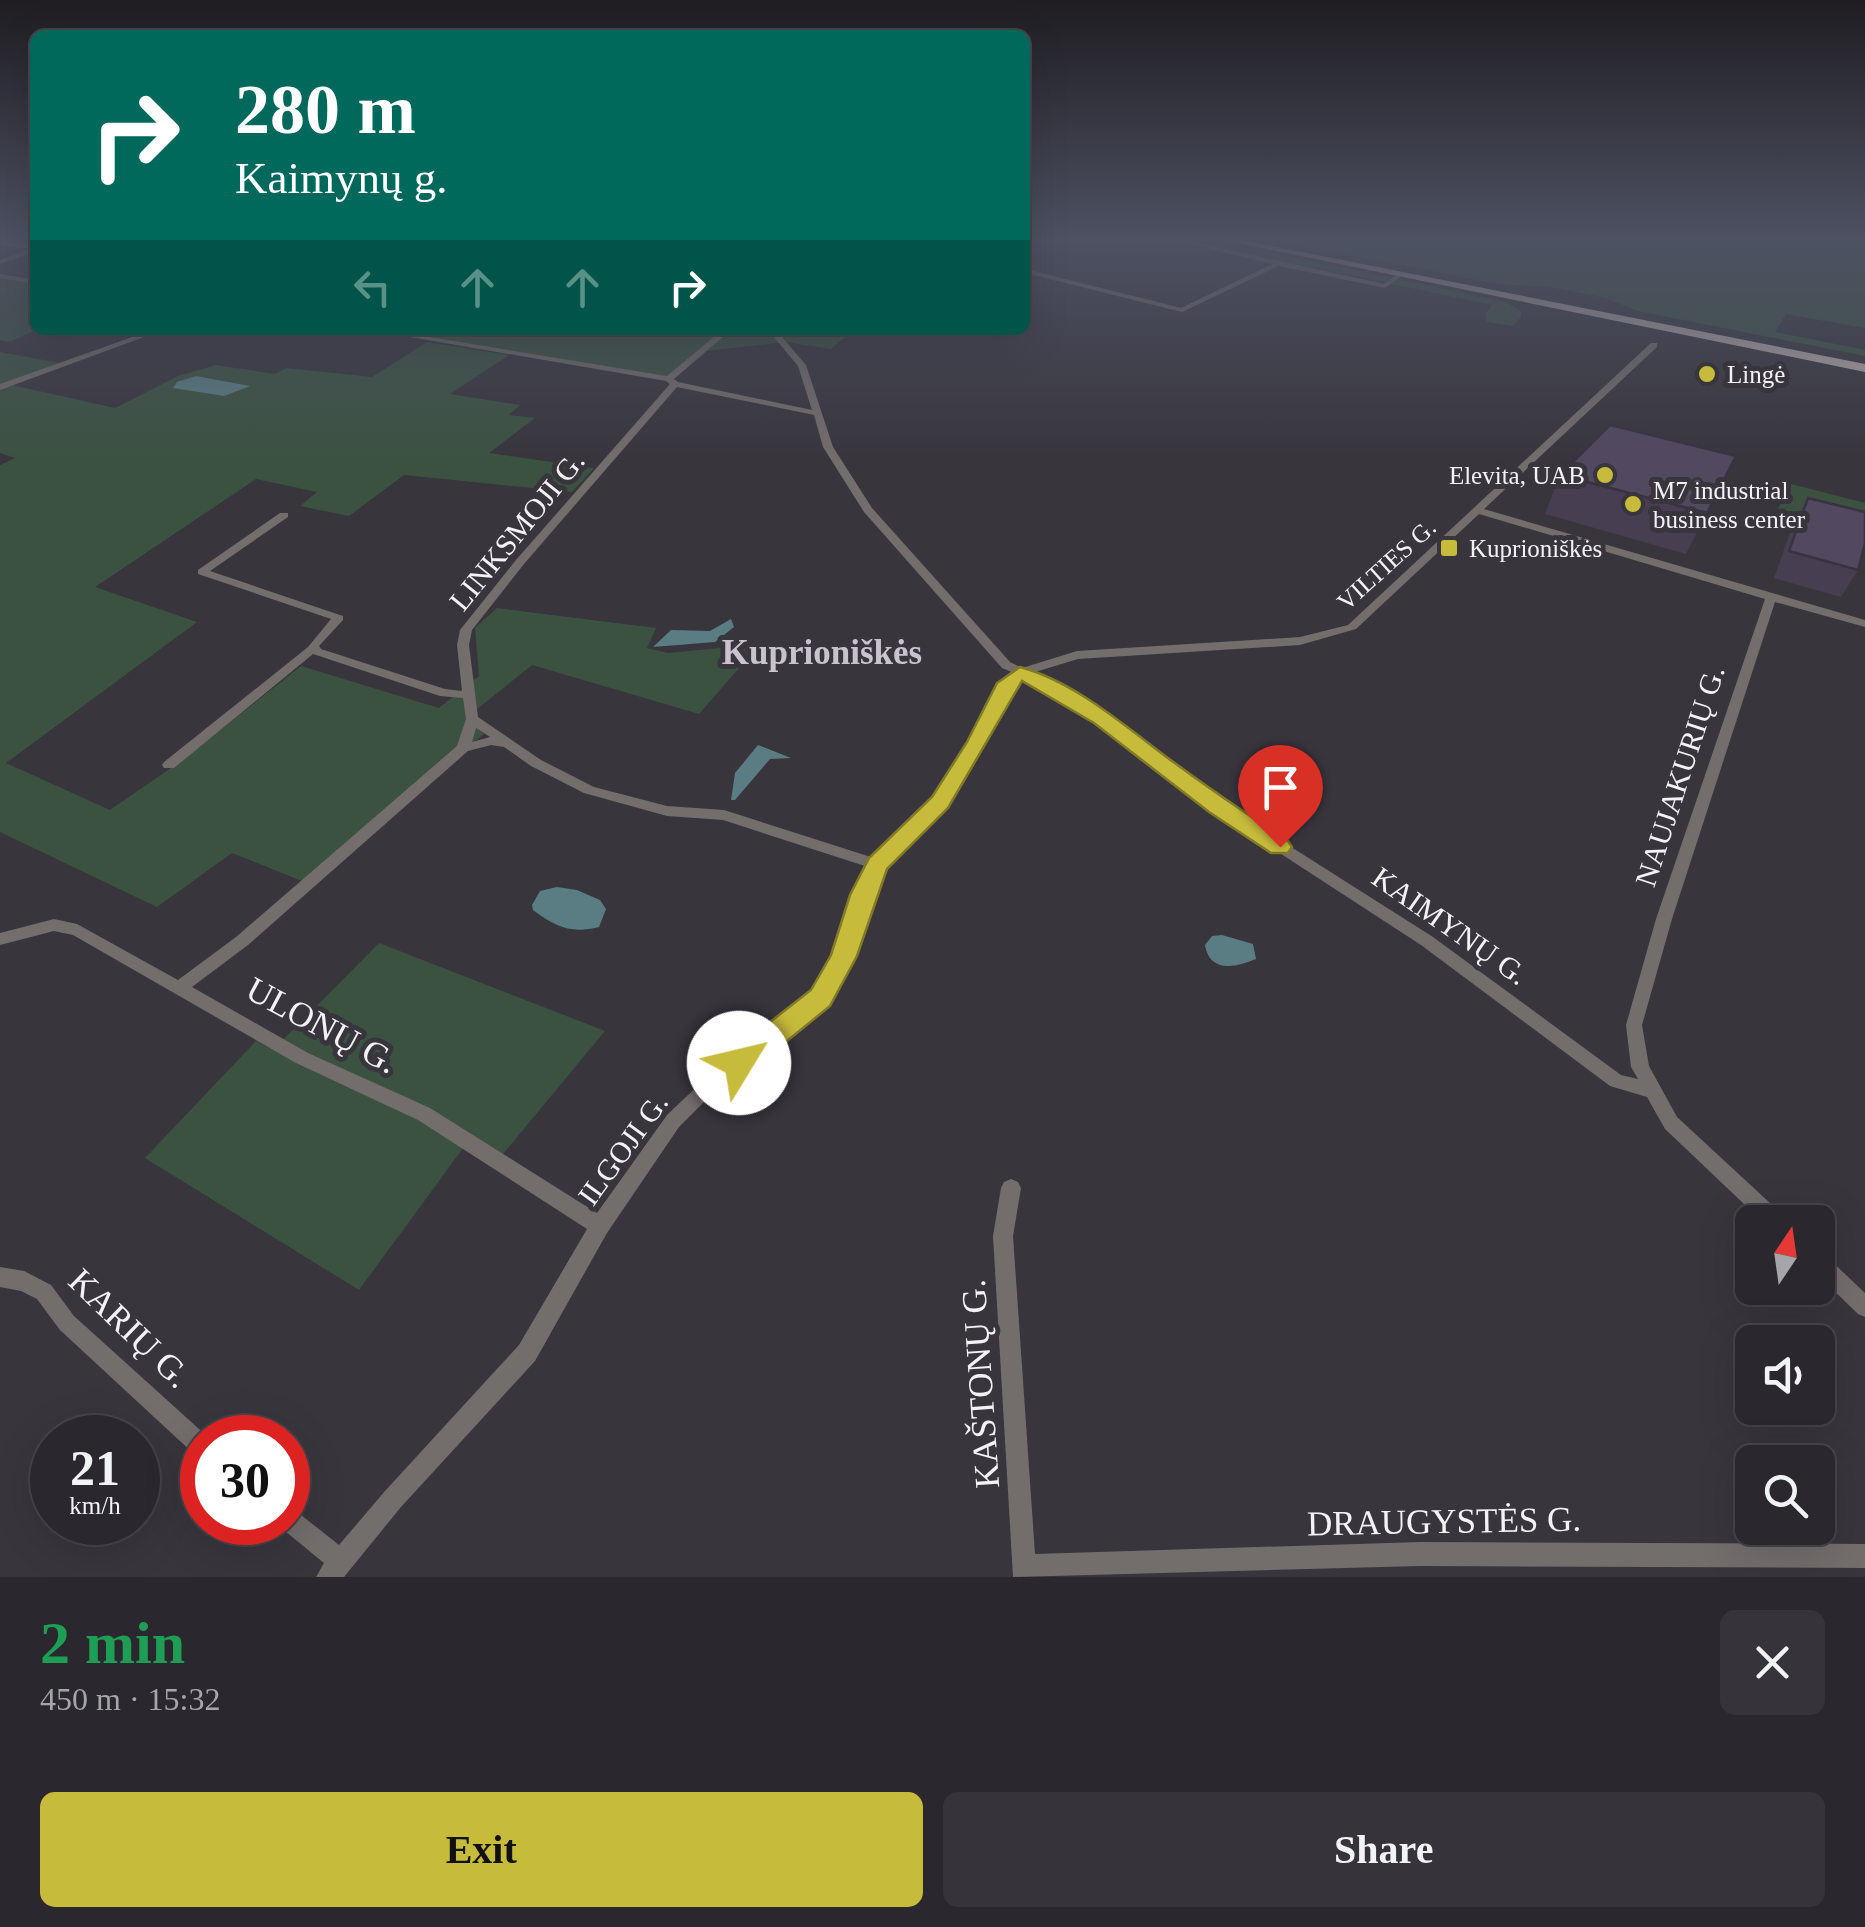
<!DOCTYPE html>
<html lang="en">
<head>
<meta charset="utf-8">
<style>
	:root { --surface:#2a282e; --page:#36343a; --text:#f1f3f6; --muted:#a5a6aa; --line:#46444a; --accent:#c7bb3c }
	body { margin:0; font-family:"Times New Roman",serif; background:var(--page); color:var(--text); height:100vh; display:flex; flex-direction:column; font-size:38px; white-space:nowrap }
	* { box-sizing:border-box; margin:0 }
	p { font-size:32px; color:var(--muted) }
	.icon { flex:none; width:55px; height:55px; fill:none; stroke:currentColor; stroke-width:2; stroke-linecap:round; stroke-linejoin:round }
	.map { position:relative; height:1577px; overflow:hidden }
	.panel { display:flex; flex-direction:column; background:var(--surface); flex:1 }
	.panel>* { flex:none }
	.guide { position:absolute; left:30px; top:30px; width:1000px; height:305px; border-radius:15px; box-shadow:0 10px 40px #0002,0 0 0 2px var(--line); background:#00695c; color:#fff; overflow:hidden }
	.needle { width:65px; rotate:13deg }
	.buttons { position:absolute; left:1735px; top:1205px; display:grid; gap:20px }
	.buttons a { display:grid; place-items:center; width:100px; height:100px; border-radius:15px; background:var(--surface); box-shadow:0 10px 40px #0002,0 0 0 2px var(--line); font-size:50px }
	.speed { position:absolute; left:30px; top:1415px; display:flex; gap:20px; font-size:50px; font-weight:700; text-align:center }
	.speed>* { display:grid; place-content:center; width:130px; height:130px; border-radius:50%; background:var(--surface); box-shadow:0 10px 40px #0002,0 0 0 2px var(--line); line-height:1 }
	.speed small { font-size:25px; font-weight:400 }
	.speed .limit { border:15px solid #d22; background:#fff; color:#111 }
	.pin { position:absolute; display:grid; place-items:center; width:85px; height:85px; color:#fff; margin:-102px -42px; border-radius:50% 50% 50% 0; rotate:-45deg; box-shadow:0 0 10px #0007 }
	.pin .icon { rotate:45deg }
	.me { position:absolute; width:110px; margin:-55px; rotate:54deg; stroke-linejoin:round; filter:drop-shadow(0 0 8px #0008) }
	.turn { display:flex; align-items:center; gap:35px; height:210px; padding:0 40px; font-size:45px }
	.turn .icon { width:130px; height:130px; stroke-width:2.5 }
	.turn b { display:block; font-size:70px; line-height:85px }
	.lanes { display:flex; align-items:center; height:95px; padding:0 40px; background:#0003; justify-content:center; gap:50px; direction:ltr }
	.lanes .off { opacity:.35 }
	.round { display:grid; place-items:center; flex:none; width:105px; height:105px; border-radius:15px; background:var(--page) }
	.summary { display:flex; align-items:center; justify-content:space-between; height:170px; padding:0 40px }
	h1 { font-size:60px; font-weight:600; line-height:75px; color:#1e9e55 }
	.button { display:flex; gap:20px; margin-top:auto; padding:20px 40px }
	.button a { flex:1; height:115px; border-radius:15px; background:var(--accent); color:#111; font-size:40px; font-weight:600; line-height:115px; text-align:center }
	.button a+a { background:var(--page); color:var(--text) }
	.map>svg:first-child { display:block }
</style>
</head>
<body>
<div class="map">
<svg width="1865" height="1577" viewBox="0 0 1865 1577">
	<rect width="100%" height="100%" fill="#38353d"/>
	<g fill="#3b5241">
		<path d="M1184 240H1209L1506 302 1521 311V317L1513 326 1487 322 1485 314 1492 305Z"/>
		<path d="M1275 240H1865V328L1786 314 1775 332 1865 350V356L1638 311 1603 297 1549 287 1498 284Z"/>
		<path d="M0 277 35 283 36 330 9 342 0 340Z"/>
		<path d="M448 330H853L831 349 786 342 697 352 667 376 432 339Z"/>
		<path d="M427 342 509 355 450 394 520 405 509 415 535 418 489 453 594 468 572 492 404 475 349 516 300 506 317 492 256 479 95 587 197 622 6 763 110 810 181 761 301 666 439 708 479 676 475 628 497 608 656 628 647 648 668 653 760 644 699 714 532 665 466 718 484 734 383 812 302 881 232 853 157 907 0 832V465L15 458 0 453V388L12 385 115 408 178 376 216 365 275 374 286 368 372 377Z"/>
		<path d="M0 352 66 364 0 386Z"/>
		<path d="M1791 484 1865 503V529L1778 509Z"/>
		<path d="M379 943 605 1031 503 1154 472 1136 359 1290 145 1158 256 1041 273 1050Z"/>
	</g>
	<g fill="#5a7d83">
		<path d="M196 376 250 386 224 396 173 388 177 382Z"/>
		<path d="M731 619 734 627 715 642 653 647 671 630 710 631Z"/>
		<path d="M758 745 791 758 770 759 735 800H731L735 773Z"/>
		<path d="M557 887 577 890 600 900 606 909 599 927C571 934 556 927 533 910L532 905 540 891Z"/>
		<path d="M1222 935 1253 944 1256 959C1237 967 1210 974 1205 945L1212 936Z"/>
	</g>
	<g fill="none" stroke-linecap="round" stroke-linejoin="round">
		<g fill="#736d6c" fill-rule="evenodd">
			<path d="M1175 240H1185L1384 284 1399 273 1404 274 1385 288 1279 266 1182 312 1025 273V269L1181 308 1272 264Z"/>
			<path d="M0 241 35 246V252L0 264V260L30 249 0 245Z"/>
			<path d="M0 274 35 280V284L0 278Z"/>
			<path d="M152 330H163L0 390V384Z"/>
			<path d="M369 330H387L667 376 722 330H731L674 379 678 382 812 410 798 366 768 330H776L806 365 833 447 872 508 1010 662 1022 668 1077 651 1300 637 1348 625 1651 343H1657V347L1484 509 1865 620V627L1775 602 1672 919 1642 1025 1649 1066 1677 1117 1783 1215 1786 1222H1763L1665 1129 1647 1097 1610 1086 1421 945 1212 809 1096 722 1046 689 1023 678 1012 685 985 742 945 805 883 867 871 895 852 956 827 1003 721 1085 679 1127 607 1233 535 1361 401 1507 344 1577H316L324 1563 280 1527 278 1522H288V1507L296 1511 339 1545 385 1491 519 1345 587 1229 418 1120 296 1063 73 935 54 931 0 945V933L54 919 77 924 178 980 236 937 457 746 466 719 463 698 440 696 313 654 174 768H164L162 765 164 762 308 647 331 619 198 574V570L280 513H288V517L210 571 343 616V620L319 646 321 649 445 689 462 691 457 645 460 630 516 560 670 384 666 381ZM677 387 814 415 823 447 864 512 1002 668 1014 673 1001 683 971 742 935 799 874 858 724 810 667 806 594 787 541 760 478 717 469 645 472 630 524 564ZM1479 514 1765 599 1656 919 1626 1025 1631 1067 1638 1079 1621 1075 1433 937 1222 803 1106 716 1054 683 1032 673 1078 659 1300 645 1356 629ZM476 728 490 737 472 742ZM491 745 504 747 531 766 584 793 667 816 723 820 868 867 855 895 836 956 815 993 709 1075 667 1115 597 1213 430 1108 308 1053 192 987 248 945 468 751Z"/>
			<path d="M1011 1179 1018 1182 1021 1188 1013 1236 1035 1554 1420 1542 1865 1544V1568L1420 1566 1013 1577 993 1236 1001 1188 1004 1182Z"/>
			<path d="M1818 1252 1825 1255 1865 1293V1317L1858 1314 1818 1275Z"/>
			<path d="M0 1267 24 1271 51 1285 74 1316 209 1438H202V1457L194 1454 60 1330 37 1299 21 1291 0 1287Z"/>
		</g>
		<path fill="#b8acaa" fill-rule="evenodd" d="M1223 240H1242L1865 364V372Z"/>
	</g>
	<g fill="#473e52">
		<path d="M1736 456 1686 554 1545 514 1560 475Z"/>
		<path d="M1808 498 1858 570 1841 597 1774 578 1793 524Z"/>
	</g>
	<g fill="#52485f" stroke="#393242" stroke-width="2.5">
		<path d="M1610 425 1736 456 1707 513 1560 475Z"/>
		<path d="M1808 498 1865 512V543L1858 570 1789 551Z"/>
	</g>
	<linearGradient id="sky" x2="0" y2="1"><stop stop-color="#1f1d22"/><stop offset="0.52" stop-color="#4d5162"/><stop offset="1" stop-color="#4d5162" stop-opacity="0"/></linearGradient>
	<rect width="1865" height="460" fill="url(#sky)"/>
	<path fill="#c7bb3c" stroke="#817a27" stroke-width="2.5" d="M1020 667C1076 682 1126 727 1172 761 1210 789 1248 815 1288 841L1292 847 1288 853H1271L1209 812 1094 723 1022 681 948 808 887 869 857 956 830 1006 749 1072 739 1075 729 1072 725 1063 729 1054 811 990 831 955 850 895 869 858 932 797 967 742 997 683Z"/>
	<g fill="#c7bb3c" stroke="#38353d" stroke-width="4">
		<circle cx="1707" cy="374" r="10"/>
		<circle cx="1605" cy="475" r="10"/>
		<circle cx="1633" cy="504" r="10"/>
		<rect x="1439" y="538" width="20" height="20" rx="5"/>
	</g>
	<g text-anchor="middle" stroke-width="10" stroke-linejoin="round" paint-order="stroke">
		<g font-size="25" fill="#f4f2f7" stroke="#38353d" text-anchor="start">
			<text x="1727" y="383">Lingė</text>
			<text x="1585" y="484" text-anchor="end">Elevita, UAB</text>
			<text x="1653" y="499">M7 industrial<tspan x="1653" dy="29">business center</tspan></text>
			<text x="1469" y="557">Kuprioniškės</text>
		</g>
		<g font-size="25" fill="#f4f2f7" stroke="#38353d">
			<text transform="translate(1386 564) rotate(-42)" y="9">VILTIES G.</text>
		</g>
		<g font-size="30" fill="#f4f2f7" stroke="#38353d">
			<text transform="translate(517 531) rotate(-51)" y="10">LINKSMOJI G.</text>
			<text transform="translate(1680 776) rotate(-72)" y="10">NAUJAKURIŲ G.</text>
			<text transform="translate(1450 926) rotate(35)" y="10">KAIMYNŲ G.</text>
			<text transform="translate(623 1149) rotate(-54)" y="10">ILGOJI G.</text>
		</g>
		<g font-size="35" font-weight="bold" fill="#c8c3ce" stroke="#38353d">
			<text x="822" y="664">Kuprioniškės</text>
		</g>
		<g font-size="35" fill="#f4f2f7" stroke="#38353d">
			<text transform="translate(322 1025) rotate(28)" y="12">ULONŲ G.</text>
			<text transform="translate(130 1328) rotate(44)" y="12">KARIŲ G.</text>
			<text transform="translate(980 1384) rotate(-94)" y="12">KAŠTONŲ G.</text>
			<text transform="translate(1444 1521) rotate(-1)" y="12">DRAUGYSTĖS G.</text>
		</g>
	</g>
</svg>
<div class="buttons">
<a><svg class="needle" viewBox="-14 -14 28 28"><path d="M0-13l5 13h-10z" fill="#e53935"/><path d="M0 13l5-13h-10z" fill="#a5a6aa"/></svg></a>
<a><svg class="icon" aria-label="sound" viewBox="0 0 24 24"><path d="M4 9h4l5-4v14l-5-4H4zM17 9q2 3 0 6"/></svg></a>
<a><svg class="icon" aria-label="search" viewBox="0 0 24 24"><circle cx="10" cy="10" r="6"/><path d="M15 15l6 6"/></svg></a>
</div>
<div class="speed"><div>21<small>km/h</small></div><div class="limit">30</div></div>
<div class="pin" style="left:1280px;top:847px;background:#d93025"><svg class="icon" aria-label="arrive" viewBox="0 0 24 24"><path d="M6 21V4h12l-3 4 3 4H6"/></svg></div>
<svg class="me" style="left:739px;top:1063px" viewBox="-20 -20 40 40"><circle r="19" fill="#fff"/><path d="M0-13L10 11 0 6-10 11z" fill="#c7bb3c"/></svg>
<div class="guide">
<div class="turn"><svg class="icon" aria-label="right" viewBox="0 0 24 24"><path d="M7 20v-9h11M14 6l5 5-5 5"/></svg><div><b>280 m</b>Kaimynų g.</div></div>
<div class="lanes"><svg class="icon off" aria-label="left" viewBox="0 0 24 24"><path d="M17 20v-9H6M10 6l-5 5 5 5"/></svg><svg class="icon off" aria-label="ahead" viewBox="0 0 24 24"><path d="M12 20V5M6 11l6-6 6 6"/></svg><svg class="icon off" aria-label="ahead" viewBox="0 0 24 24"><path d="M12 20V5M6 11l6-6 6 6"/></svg><svg class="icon" aria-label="right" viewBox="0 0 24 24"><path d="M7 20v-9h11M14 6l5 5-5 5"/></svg></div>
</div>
</div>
<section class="panel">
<div class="summary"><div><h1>2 min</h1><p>450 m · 15:32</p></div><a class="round"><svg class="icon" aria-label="close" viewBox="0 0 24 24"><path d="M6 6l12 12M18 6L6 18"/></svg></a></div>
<div class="button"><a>Exit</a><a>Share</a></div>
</section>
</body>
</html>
